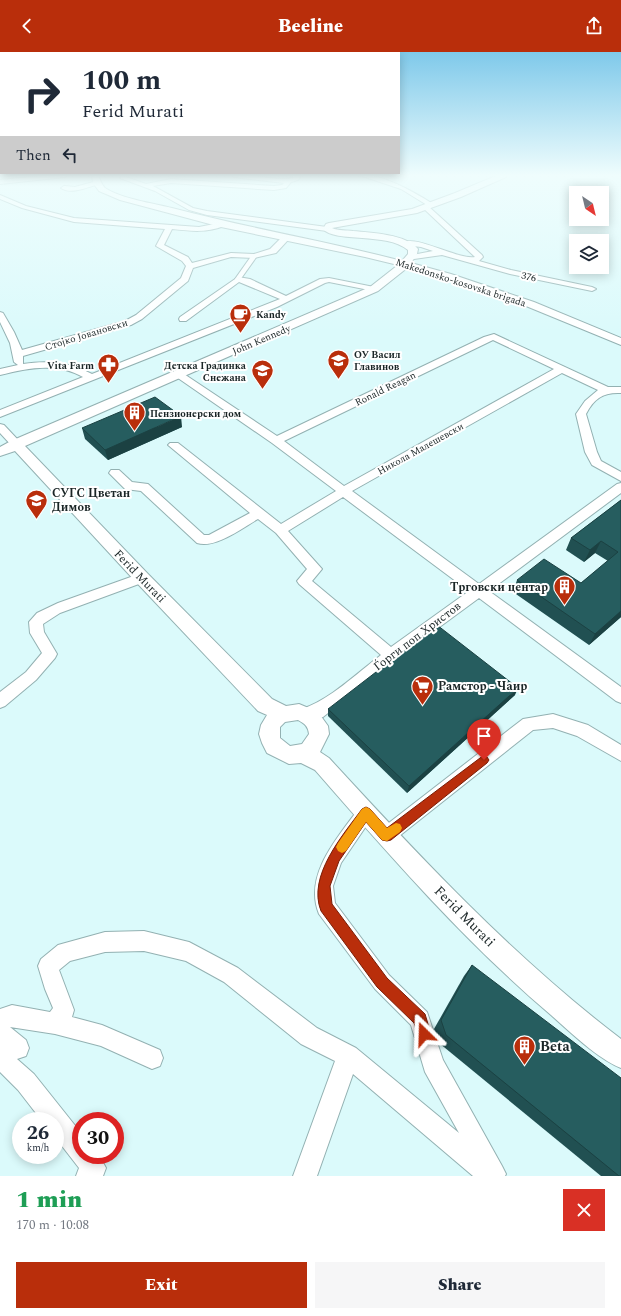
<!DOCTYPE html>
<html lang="en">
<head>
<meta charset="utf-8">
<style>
	:root { --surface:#fff; --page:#f6f6f7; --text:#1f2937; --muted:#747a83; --accent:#b92e0b }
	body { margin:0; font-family:Spectral,serif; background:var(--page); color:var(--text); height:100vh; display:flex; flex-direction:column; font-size:15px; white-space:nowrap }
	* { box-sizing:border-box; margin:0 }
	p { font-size:13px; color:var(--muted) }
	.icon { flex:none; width:22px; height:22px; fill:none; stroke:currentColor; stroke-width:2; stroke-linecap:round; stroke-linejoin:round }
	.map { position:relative; height:1124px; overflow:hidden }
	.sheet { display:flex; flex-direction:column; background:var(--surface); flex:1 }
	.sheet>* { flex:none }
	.hud { position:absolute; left:0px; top:0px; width:400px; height:122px; box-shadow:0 2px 10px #0003; background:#fff; color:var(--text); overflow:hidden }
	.needle { width:26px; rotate:145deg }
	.buttons { position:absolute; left:569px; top:134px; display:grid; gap:8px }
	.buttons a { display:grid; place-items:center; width:40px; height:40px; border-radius:0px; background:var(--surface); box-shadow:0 2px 10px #0003; font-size:20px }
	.speed { position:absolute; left:12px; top:1060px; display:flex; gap:8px; font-size:20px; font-weight:700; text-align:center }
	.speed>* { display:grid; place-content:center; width:52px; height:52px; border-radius:50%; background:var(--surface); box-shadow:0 2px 10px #0003; line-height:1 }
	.speed small { font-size:10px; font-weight:400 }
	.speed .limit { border:6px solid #d22; background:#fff; color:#111 }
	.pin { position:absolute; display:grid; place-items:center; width:34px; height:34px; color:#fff; margin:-41px -17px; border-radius:50% 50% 50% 0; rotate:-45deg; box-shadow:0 0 4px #0007 }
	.pin .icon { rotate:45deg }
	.me { position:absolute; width:44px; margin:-22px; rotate:338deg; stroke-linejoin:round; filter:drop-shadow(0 0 3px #0008) }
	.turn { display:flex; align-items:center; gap:14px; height:84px; padding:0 16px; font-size:18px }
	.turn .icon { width:52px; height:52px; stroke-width:2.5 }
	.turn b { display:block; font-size:28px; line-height:34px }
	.then { display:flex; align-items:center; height:38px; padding:0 16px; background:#0003; gap:8px; font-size:15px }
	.round { display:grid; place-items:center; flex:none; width:42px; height:42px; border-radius:0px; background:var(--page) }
	.headline { display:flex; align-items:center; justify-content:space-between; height:68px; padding:0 16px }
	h1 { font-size:24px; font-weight:800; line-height:30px; color:#1e9e55 }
	.primary-button { display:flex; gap:8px; margin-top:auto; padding:8px 16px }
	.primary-button a { flex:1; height:46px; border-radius:0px; background:var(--accent); color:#fff; font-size:16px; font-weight:800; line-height:46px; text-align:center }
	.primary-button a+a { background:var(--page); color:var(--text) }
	header { display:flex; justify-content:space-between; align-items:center; height:52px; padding:0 16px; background:var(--accent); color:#fff; font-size:18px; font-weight:800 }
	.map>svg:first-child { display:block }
</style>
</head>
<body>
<header><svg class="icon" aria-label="back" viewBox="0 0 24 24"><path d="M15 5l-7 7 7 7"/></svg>Beeline<svg class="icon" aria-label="share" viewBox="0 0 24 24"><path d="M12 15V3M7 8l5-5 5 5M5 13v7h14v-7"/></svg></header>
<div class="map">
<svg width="621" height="1124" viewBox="0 0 621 1124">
	<rect width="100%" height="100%" fill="#dbfafb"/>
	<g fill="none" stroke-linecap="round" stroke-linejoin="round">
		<defs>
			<path id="pedestrian" d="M252 203 257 204 240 228H236L235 227Z"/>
			<g id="minor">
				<path d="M52 123H68L65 125 0 132V128Z"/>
				<path d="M231 123C251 120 273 130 294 126L291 123H298L300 125 298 128 291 130 286 136 274 138 171 131 153 134 193 156 207 159 327 175 331 177 327 179 207 163 189 158 155 139 120 126 123 124 146 132 171 127 274 134 282 133 284 131 234 125Z"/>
				<path d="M359 123C379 120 416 141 433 152V154H428L482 203 483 205 479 209 511 218 592 235 596 237 592 239 510 222 442 203 407 208V204L433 199 421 195 404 193 403 191C415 182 457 208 475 205L422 155 427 153 401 137Z"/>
				<path d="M97 129 100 131 99 132C88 135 71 143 61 136L64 134 75 135Z"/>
				<path d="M0 143 26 154 74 166 199 175 224 170V174C207 181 190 179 172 177L164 193 188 205 192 211 231 201 254 202 270 197 281 186H284L288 188 276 201 254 206 231 205 193 216 188 229 142 267 131 273 23 304V312C47 308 70 310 92 322L280 247 239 230 186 269H180L179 267 180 265 238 225 250 227 286 244 320 227 329 226 374 235 378 237 374 239 329 230 325 231 277 255 0 365V358L83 325C57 310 28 316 0 323V317L18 313 14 310 10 291 0 270V260L3 261 14 280 22 298 125 269 136 263 181 226 186 214 182 209 156 194 165 177 74 170 22 156 0 147Z"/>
				<path d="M494 282 608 335H621V341C604 340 594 346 586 362L597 400 601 409 621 420V429L592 413 585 400 576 362 585 349 598 338 562 321 352 439 479 532 617 432 621 431V441L489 539 621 635V651L616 649 479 546 396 607 323 665 308 669 302 667 300 662 302 657C331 647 356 622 381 603L299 532 297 529 307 517 276 481 258 467C242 476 215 497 197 491L141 439 125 437 109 421 111 418H119L132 430 148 432 204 483H209L250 461 168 393 170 391H178L281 472 336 439 272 391 175 324 173 322 175 320H181L277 384 484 285ZM493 288 554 317 344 434 284 389ZM343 445 469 539 391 595 312 529 322 517 288 479Z"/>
				<path d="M0 372 4 373 20 390 22 392 20 394H12L0 381Z"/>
				<path d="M142 521 147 523 149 526 147 529 60 561 43 572 44 580 57 602 55 606 36 628 5 654 0 656V640L26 620 42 601 30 581 29 570 37 561 58 551Z"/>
				<path d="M553 662 588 673 621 693V709L577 684 553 676 533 678 393 789 387 792 381 789 378 783 381 777 523 667Z"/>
				<path d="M366 753 372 755 375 761 341 811 333 834 335 851 389 923 427 960 443 1008 502 1114 506 1122 505 1124H473L353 1022 317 1124H293L335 1009 301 992 224 930 186 909 144 899 105 900 70 909 59 918 74 958 72 965 102 973 160 998 163 1006 160 1014 152 1017 101 994 55 982 10 975 26 988 29 996 26 1004 17 1007 34 1022 81 1081V1103H99L106 1116 103 1124H76L79 1116 55 1085V1069H42L18 1038 0 1020V957L12 953 50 960 53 956 45 937 38 914 41 907 58 893 105 880 144 879 189 890 238 916 317 976 356 996 459 1081 425 1020 411 973 375 937 319 862C303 823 338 785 360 755Z"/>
			</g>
			<path id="tertiary" d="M92 123H98C100 127 101 132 105 136 122 147 152 151 172 156 248 176 326 189 402 209L408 202V198C387 180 335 191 323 177L326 172 329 171 412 157 455 141 498 123H506V125L461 145 417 161 332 176C338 179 347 178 353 179 372 181 406 182 418 197L417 202 411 211 451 222 534 250 621 286V293L526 254 445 226 407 216 378 239 25 394 148 522 272 647 286 654 299 652 318 660 328 674 329 682 320 700 329 706C421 806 513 905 621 987V1016C598 1007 570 980 551 963 464 889 390 804 315 718L301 711 289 712 267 701 262 691 259 682 261 673 267 663 258 659 136 530 15 399 0 404V395L11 389 370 235 398 213 365 205 221 175 120 148 99 139 93 131ZM298 668C305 672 308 674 309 682L302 692 290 694 280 686V675L285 670Z"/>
		</defs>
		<use href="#pedestrian" stroke="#93b1b2" stroke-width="2"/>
		<use href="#minor" stroke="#93b1b2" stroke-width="2"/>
		<use href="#tertiary" stroke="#93b1b2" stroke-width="2"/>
		<use href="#pedestrian" fill="#fff" fill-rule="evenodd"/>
		<use href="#minor" fill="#fff" fill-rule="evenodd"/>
		<use href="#tertiary" fill="#fff" fill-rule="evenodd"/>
	</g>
	<g fill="#215052">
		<path d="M182 375 108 408 85 387 82 376Z"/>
		<path d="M621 448V565L589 593 513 540 517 528 581 531 608 509 595 501 584 510 566 498 571 486Z"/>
		<path d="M515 643 407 741 328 664V657Z"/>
		<path d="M472 913 621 1124H601L439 991 434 977 464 924Z"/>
	</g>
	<g fill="#1b4142">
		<path d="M181 364 182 375 108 408 105 398Z"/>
		<path d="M601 489 595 501 584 510 590 498Z"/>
		<path d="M621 559V565L589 593 595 582Z"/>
		<path d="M518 636 515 643 407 741 409 734Z"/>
	</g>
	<g fill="#265d5f" stroke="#1b4142">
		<path d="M155 345 181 364 105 398 82 376Z"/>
		<path d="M621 448V559L595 582 517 528 544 507 581 531 618 500 601 489 590 498 571 486Z"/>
		<path d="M437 573 518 636 409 734 328 657Z"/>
		<path d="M472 913 621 1026V1124H619L446 983 441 968Z"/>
	</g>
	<linearGradient id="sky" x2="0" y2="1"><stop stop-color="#7fc9ea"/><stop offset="0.44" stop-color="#effdfd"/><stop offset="1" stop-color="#effdfd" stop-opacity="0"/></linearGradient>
	<rect width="621" height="280" fill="url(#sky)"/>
	<path fill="#b92e0b" stroke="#781e07" d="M484 703 487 705 489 708 487 711 391 788 387 789 382 788 366 770 339 809 330 834 332 852 387 926 425 962 431 982 429 987 424 989 419 987 414 971 377 935 321 859C307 824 343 783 362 757L366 755 370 757 387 776Z"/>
	<path fill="#f59e0b" d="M366 755 370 757 387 776 396 771 400 772 402 776 400 780 387 789 382 788 366 770 346 799 342 801 338 799 336 795 338 791 362 757Z"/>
	<defs>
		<symbol id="cafe-pin" viewBox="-11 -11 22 30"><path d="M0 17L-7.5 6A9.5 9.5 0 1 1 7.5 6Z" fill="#b92e0b" stroke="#fff"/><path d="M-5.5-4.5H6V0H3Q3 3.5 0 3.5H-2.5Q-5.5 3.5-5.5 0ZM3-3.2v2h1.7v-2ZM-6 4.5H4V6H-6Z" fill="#fff"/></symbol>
		<symbol id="school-pin" viewBox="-11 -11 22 30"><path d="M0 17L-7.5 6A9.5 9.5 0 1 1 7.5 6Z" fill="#b92e0b" stroke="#fff"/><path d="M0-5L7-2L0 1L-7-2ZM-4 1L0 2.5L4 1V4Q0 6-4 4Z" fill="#fff"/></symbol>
		<symbol id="pharmacy-pin" viewBox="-11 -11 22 30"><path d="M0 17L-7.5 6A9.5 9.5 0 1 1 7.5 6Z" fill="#b92e0b" stroke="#fff"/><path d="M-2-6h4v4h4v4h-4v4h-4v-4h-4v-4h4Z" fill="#fff"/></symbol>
		<symbol id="building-pin" viewBox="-11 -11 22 30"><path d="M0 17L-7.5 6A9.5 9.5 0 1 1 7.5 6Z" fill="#b92e0b" stroke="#fff"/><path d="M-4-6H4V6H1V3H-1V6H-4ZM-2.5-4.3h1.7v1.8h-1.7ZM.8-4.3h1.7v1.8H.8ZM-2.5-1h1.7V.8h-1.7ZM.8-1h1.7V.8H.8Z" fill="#fff"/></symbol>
		<symbol id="supermarket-pin" viewBox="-11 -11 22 30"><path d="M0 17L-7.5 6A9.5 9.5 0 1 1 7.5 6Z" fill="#b92e0b" stroke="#fff"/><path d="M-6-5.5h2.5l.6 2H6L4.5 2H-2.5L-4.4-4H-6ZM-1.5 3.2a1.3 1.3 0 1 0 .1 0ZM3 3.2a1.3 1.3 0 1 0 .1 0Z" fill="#fff"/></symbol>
	</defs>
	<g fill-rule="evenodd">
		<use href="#cafe-pin" x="228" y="250" width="25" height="34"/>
		<use href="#school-pin" x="326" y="296" width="25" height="34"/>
		<use href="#pharmacy-pin" x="96" y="300" width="25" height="34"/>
		<use href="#school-pin" x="250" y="306" width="25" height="34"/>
		<use href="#building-pin" x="122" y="348" width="25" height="34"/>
		<use href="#school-pin" x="24" y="436" width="25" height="34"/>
		<use href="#building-pin" x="552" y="522" width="25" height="34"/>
		<use href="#supermarket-pin" x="410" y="622" width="25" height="34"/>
		<use href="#building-pin" x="512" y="982" width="25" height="34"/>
	</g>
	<g text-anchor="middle" stroke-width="4" stroke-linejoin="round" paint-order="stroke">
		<g font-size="10" fill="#1a2526" stroke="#fff">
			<text transform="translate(529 224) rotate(12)" y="4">376</text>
			<text transform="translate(461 230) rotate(18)" y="4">Makedonsko-kosovska brigada</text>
			<text transform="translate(86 282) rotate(-17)" y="4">Стојко Јовановски</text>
			<text transform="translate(261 287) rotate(-23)" y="4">John Kennedy</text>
			<text transform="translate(385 336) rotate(-26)" y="4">Ronald Reagan</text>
			<text transform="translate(420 396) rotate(-29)" y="4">Никола Малешевски</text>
		</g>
		<g font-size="10" font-weight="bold" fill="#1a2526" stroke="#fff" text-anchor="start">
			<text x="256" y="266">Kandy</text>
			<text x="354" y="306">ОУ Васил<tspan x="354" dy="12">Главинов</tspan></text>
			<text x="94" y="317" text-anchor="end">Vita Farm</text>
			<text x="246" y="317" text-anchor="end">Детска Градинка<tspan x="246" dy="12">Снежана</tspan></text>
			<text x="150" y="365">Пензионерски дом</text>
		</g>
		<g font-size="12" font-weight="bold" fill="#1a2526" stroke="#fff" text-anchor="start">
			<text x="52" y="445">СУГС Цветан<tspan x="52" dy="14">Димов</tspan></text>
			<text x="548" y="539" text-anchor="end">Трговски центар</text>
			<text x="438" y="638">Рамстор - Чаир</text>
		</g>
		<g font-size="12" fill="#1a2526" stroke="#fff">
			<text transform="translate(140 524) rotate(46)" y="4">Ferid Murati</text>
			<text transform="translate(417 584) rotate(-37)" y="4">Ѓорги поп Христов</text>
		</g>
		<g font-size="14" fill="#1a2526" stroke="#fff">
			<text transform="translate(465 864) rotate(45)" y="5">Ferid Murati</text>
		</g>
		<g font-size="14" font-weight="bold" fill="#1a2526" stroke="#fff" text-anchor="start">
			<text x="540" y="999">Beta</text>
		</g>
	</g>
</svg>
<div class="buttons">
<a><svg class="needle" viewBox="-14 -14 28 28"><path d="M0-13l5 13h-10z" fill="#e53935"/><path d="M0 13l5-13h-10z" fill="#747a83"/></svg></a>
<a><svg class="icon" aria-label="layers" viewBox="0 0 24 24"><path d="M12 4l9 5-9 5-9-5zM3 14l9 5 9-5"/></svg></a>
</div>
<div class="speed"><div>26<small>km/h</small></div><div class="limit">30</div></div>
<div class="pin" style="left:484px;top:708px;background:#d93025"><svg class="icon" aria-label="arrive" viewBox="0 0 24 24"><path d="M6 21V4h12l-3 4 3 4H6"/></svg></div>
<svg class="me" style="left:424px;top:982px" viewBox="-20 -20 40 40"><path d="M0-17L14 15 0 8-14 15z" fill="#b92e0b" stroke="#fff" stroke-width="4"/></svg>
<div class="hud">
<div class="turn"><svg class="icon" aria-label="right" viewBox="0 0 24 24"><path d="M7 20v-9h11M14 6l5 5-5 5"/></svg><div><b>100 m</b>Ferid Murati</div></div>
<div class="then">Then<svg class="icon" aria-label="left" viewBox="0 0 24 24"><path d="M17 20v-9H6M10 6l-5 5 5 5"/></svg></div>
</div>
</div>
<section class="sheet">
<div class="headline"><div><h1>1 min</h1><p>170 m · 10:08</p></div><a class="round" style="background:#d93025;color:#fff"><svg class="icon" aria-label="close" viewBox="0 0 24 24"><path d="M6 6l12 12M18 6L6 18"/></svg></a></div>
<div class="primary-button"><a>Exit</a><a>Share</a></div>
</section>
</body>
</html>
